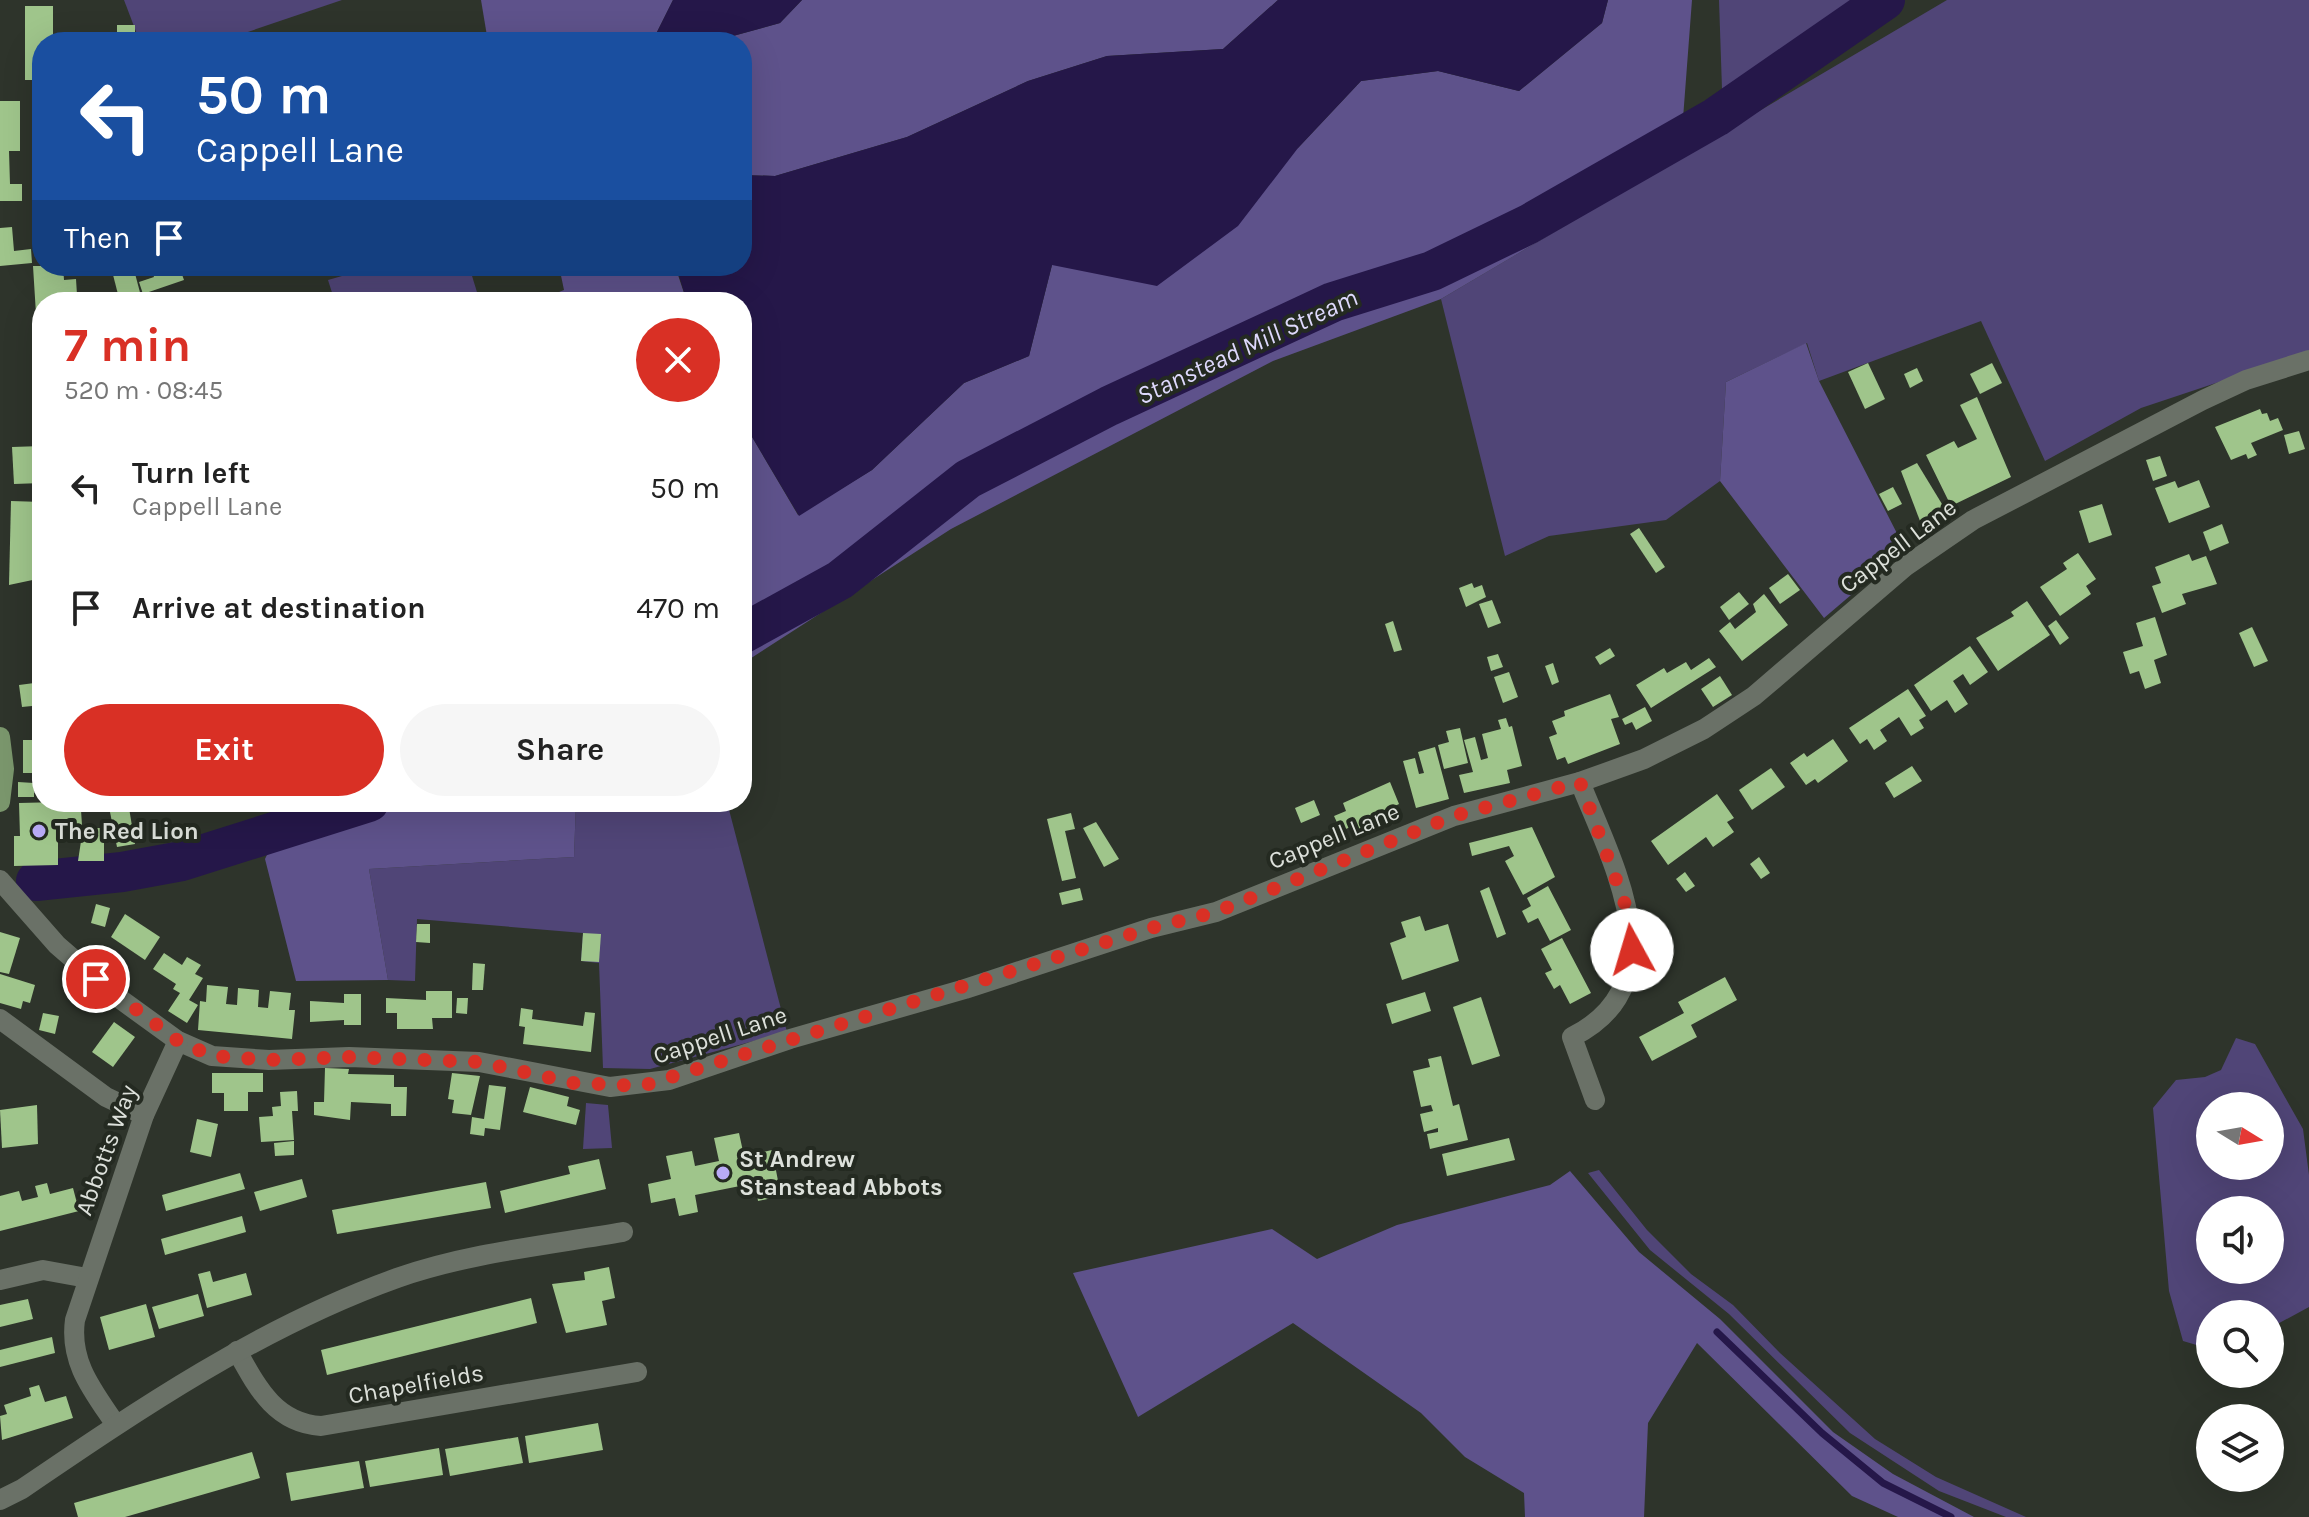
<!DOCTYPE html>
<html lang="en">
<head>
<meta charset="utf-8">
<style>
	:root { --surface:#fff; --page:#f6f6f6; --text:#222; --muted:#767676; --accent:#d93025 }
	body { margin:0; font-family:Karla,sans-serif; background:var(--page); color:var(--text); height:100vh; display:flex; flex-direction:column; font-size:30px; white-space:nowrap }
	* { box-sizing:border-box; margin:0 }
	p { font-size:26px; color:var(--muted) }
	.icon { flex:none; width:44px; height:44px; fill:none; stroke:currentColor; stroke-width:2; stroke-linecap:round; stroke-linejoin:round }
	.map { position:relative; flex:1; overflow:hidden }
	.sheet { position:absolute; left:32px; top:292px; width:720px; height:520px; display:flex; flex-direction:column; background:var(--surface); border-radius:32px; box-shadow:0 8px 32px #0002 }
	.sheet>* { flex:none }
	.guide { position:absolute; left:32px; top:32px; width:720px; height:244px; border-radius:32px; box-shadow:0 8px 32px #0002; background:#1a4fa0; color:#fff; overflow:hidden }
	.needle { width:52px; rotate:101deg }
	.buttons { position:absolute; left:2196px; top:1092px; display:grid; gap:16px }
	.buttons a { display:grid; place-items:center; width:88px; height:88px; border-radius:50%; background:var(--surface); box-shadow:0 8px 32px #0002; font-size:40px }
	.pin { position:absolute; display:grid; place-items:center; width:68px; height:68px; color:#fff; margin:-34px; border:4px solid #fff; border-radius:50%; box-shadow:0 2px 8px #0007 }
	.me { position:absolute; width:88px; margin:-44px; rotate:354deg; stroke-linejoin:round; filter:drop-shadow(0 0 6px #0008) }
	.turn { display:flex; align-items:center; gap:28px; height:168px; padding:0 32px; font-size:36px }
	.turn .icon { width:104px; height:104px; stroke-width:2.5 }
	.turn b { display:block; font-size:56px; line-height:68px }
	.then { display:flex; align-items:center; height:76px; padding:0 32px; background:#0003; gap:16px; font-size:30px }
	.round { display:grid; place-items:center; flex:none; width:84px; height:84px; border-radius:42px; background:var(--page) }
	.headline { display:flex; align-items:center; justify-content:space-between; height:136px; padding:0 32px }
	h1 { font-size:48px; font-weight:700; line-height:60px; color:var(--accent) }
	.button { display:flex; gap:16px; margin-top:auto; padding:16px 32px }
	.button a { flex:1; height:92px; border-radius:48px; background:var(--accent); color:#fff; font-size:32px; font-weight:700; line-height:92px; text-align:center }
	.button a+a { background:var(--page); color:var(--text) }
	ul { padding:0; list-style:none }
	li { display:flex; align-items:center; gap:24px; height:120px; padding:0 32px }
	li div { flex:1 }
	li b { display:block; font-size:30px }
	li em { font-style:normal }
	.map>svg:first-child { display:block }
</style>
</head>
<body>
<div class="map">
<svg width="2309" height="1517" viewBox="0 0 2309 1517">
	<rect width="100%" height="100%" fill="#2e342b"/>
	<g fill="#504577" fill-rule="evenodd">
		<path d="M124 0H342L218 42H140Z"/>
		<path d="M1719 0H1856L1722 89Z"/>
		<path d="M1947 0H2309V352L2141 408 2045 461 1981 321 1819 381 1807 343 1726 382 1720 481 1666 520 1549 536 1505 556 1441 299Z"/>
		<path d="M377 266H469L480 302H335L328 280Z"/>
		<path d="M576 802H727L787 1032 650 1069 603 1068 599 963 581 961 583 933 417 919 415 981 388 980 369 869 574 857Z"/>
		<path d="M2236 1038 2255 1044 2303 1129 2309 1175V1307L2270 1328V1314H2210V1349L2183 1341 2169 1291 2153 1108 2176 1080 2205 1077 2221 1070ZM2210 1106H2270V1166H2210ZM2210 1210H2270V1270H2210Z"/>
		<path d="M586 1103 608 1105 612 1148 583 1149Z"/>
		<path d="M1599 1170 1647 1230 1691 1274 1733 1305 1780 1353 1875 1439 1936 1477 2026 1517H2006L1939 1491 1850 1433 1729 1314 1650 1250 1588 1173Z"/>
	</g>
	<g fill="#5e528b">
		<path d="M481 0H673L652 42H488Z"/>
		<path d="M802 0H1278L1223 49 1107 56 1028 81 907 137 775 176 742 175V42H711L780 23Z"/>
		<path d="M1608 0H1692L1680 158 1441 299 1273 361 951 529 742 664V420L798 515 872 470 964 383 1029 356 1052 265 1298 148 1361 81 1438 71 1519 91 1602 23Z"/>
		<path d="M559 266H675L687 302H534L564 290Z"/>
		<path d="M1806 343 1819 381 1905 549 1824 618 1720 481 1726 382Z"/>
		<path d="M292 802H576L574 857 369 869 388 980 296 981 265 859Z"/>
		<path d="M1570 1171 1639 1252 1720 1319 1833 1432 1893 1474 1974 1517H1898L1852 1496 1697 1343 1648 1423 1644 1517H1525L1524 1493 1465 1457 1421 1413 1293 1323 1138 1417 1073 1273 1272 1229 1317 1259 1397 1225 1550 1185Z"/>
	</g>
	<g fill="#251749">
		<path d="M673 0H802L780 23 711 42H652Z"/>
		<path d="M1278 0H1608L1602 23 1519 91 1438 71 1361 81 1298 148 1238 226 1157 286 1052 265 1029 356 964 383 872 470 799 516 742 420V302H687L676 266H742V175L775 176 907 137 1028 81 1107 56 1223 49Z"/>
	</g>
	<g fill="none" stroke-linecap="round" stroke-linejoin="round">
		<path stroke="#251749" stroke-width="7" d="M1717 1332 1822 1433 1883 1483 1951 1517"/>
		<g stroke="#251749" stroke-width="40">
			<path d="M742 634 840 580 968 479 1109 406 1333 302 1432 271 1529 224 1716 117 1885 0"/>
			<path d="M36 881 122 872 182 861 369 802"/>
		</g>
	</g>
	<g fill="#9fc58b">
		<path d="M25 6H53V42H42V80H25Z"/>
		<rect x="117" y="25" width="18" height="17"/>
		<path d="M0 101H20V151H9L10 184H22V201H0Z"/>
		<path d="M12 227 14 251 31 249 32 263 0 266V228Z"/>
		<path d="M33 266H63L64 280 76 279 77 295 65 296V302H42V329L37 330Z"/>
		<path d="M133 266 142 300 120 302 112 271Z"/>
		<path d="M150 266H179L184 280 143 294 139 282 154 277Z"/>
		<path d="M1868 363 1885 399 1865 409 1848 372Z"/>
		<path d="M1992 363 2002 383 1980 394 1970 374Z"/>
		<path d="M1917 368 1923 381 1910 388 1904 374Z"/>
		<path d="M1977 397 2011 477 1951 506 1926 455 1954 441 1958 448 1977 439 1960 405Z"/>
		<path d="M2260 409 2262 414 2267 413 2270 421 2278 418 2283 430 2251 443 2257 455 2248 459 2246 454 2231 460 2215 427Z"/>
		<path d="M2299 431 2305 449 2289 454 2284 435Z"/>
		<path d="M42 446V483L14 484 12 447Z"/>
		<path d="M2160 456 2167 476 2153 481 2146 460Z"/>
		<path d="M1917 463 1945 509 1920 521 1901 471Z"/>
		<path d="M2199 480 2210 507 2169 523 2155 488 2175 481 2178 488Z"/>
		<path d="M1893 487 1902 504 1888 511 1879 494Z"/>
		<path d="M11 501 42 502V578L9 585Z"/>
		<path d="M2102 504 2112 535 2089 543 2079 511Z"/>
		<path d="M2222 524 2229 543 2210 551 2203 532Z"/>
		<path d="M1639 528 1665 567 1656 573 1630 534Z"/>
		<path d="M2078 553 2096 579 2086 586 2091 594 2060 616 2040 587 2067 569 2063 563Z"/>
		<path d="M2189 554 2192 561 2206 556 2217 584 2182 594 2186 604 2162 613 2152 586 2161 583 2155 567Z"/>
		<path d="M1788 574 1800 590 1780 604 1769 588Z"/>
		<path d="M1472 583 1474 588 1482 585 1486 597 1466 607 1459 588Z"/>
		<path d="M1739 592 1749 604 1729 620 1720 607Z"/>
		<path d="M1764 594 1788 625 1742 661 1719 631 1730 622 1735 629 1756 612 1753 604Z"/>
		<path d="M1492 600 1501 623 1488 628 1479 604Z"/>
		<path d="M2027 601 2050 635 1998 671 1976 638 2014 616 2011 612Z"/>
		<path d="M42 616V656H40L34 617Z"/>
		<path d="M2155 617 2167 655 2154 660 2161 683 2145 689 2139 671 2130 674 2123 652 2143 646 2136 623Z"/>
		<path d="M2056 620 2069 638 2060 645 2048 626Z"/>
		<path d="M1393 621 1402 650 1394 652 1385 624Z"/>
		<path d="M2252 627 2268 661 2254 667 2239 633Z"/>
		<path d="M1970 646 1988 672 1970 685 1963 674 1953 681 1968 704 1955 713 1947 700 1931 711 1914 685Z"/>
		<path d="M1610 648 1615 656 1600 665 1595 657Z"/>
		<path d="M1498 654 1503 667 1491 671 1487 657Z"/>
		<path d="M1709 658 1716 667 1651 708 1636 685 1664 668 1667 673 1686 662 1691 670Z"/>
		<path d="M1553 663 1559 682 1552 685 1545 666Z"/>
		<path d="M1509 672 1518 697 1503 703 1494 677Z"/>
		<path d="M1720 676 1732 695 1713 707 1701 689Z"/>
		<path d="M42 682V705L22 707 19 685Z"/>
		<path d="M1908 689 1926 716 1919 720 1924 728 1911 736 1899 717 1880 730 1887 741 1874 750 1867 739 1860 744 1849 728Z"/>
		<path d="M1610 694 1619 717 1611 719 1620 744 1568 764 1565 757 1557 760 1549 737 1557 734 1552 721 1565 716 1564 711Z"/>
		<path d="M1645 707 1652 721 1636 730 1632 722 1625 725 1622 719Z"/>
		<path d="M1506 718 1509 727 1512 726 1522 766 1507 770 1510 783 1464 793 1459 775 1473 772 1464 740 1475 737 1481 760 1488 758 1482 734 1501 729 1498 720Z"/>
		<path d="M1460 728 1468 763 1444 769 1438 745 1449 742 1446 731Z"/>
		<path d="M1833 739 1848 761 1818 783 1815 779 1806 785 1790 763 1804 753 1807 757Z"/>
		<rect x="23" y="740" width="19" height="33"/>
		<path d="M1435 747 1449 799 1416 808 1403 761 1415 758 1419 774 1424 773 1418 752Z"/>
		<path d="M1912 766 1922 781 1894 798 1885 783Z"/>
		<path d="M1771 768 1785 787 1752 810 1739 790Z"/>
		<path d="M18 782 34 783V797H18Z"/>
		<path d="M1390 782 1399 804 1380 813 1384 823 1357 835 1353 826 1341 831 1334 816 1346 811 1343 803Z"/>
		<path d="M1717 794 1734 818 1727 822 1734 832 1713 847 1706 837 1668 865 1651 841Z"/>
		<path d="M1314 800 1320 815 1301 823 1295 808Z"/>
		<path d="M60 802V810H81L82 825 58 826V865L14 866V836H20L19 803Z"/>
		<path d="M108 802H128L135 844 117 847Z"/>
		<path d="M1071 813 1075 829 1065 831 1076 878 1062 881 1047 819Z"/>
		<path d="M1096 822 1119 859 1104 867 1083 828Z"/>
		<path d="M1532 827 1555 877 1523 895 1505 861 1514 856 1509 846 1472 856 1469 843Z"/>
		<path d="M83 828H104V861H78Z"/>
		<path d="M1759 857 1770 873 1761 879 1750 864Z"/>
		<path d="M1685 872 1695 886 1686 892 1676 879Z"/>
		<path d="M1548 886 1571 930 1550 941 1538 918 1528 923 1522 911 1531 906 1527 898Z"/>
		<path d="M1489 887 1506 934 1497 938 1480 891Z"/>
		<path d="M1080 888 1083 900 1062 905 1059 893Z"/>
		<path d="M96 904 110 908 105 927 91 923Z"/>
		<path d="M125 914 160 937 145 960 111 937Z"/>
		<path d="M1420 916 1425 931 1448 924 1459 961 1402 980 1390 943 1406 937 1401 922Z"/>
		<path d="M417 924H430V943L416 942Z"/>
		<path d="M0 932 20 938 9 974 0 972Z"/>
		<path d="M583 933 601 934 599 962 581 961Z"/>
		<path d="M1562 938 1591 993 1570 1004 1560 985 1554 989 1545 973 1552 970 1541 949Z"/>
		<path d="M164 953 182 965 187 957 201 965 195 974 203 978 189 1000 198 1005 187 1023 168 1011 180 993 173 989 176 984 153 969Z"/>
		<path d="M473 963 485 964 483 990H472Z"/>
		<path d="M0 974 35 985 30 1003 23 1001 21 1009 0 1003Z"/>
		<path d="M1725 977 1737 1000 1691 1025 1697 1037 1652 1061 1639 1037 1684 1013 1678 1002Z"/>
		<path d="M207 985 228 987 226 1004 237 1005 238 988 259 990 258 1007 268 1008 270 991 291 993 289 1010H295L292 1039 198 1030 200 1001 206 1002Z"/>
		<path d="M426 991H452V1018H432L433 1029H397V1013H386V998L426 1000Z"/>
		<path d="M1425 992 1431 1011 1392 1024 1386 1004Z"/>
		<path d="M344 994H361V1025H344V1020L310 1022V1001L344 1003Z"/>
		<path d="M1481 997 1500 1056 1472 1065 1453 1007Z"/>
		<path d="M457 998H468L467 1014 456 1013Z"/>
		<path d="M521 1008 533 1010 532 1019 583 1026 585 1012 595 1013 591 1052 523 1044 525 1027 519 1026Z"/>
		<path d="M43 1013 59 1016 55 1034 39 1030Z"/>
		<path d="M114 1022 135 1037 113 1067 92 1052Z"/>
		<path d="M1441 1056 1453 1106 1459 1104 1468 1140 1430 1149 1427 1134 1438 1132V1128L1424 1132 1420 1114 1433 1111 1431 1105 1421 1107 1413 1071 1430 1067 1428 1059Z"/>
		<path d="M325 1068 349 1069 348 1074 394 1075V1087H407L406 1116H391V1104L351 1102 350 1120 314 1115V1102H324Z"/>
		<path d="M212 1073H263V1092H248V1111H224V1093H212Z"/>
		<path d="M452 1073 480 1076 471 1115 452 1113 454 1100 448 1099Z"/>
		<path d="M489 1085 506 1087 500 1130 485 1128 484 1136 470 1134 472 1117 484 1119Z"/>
		<path d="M530 1087 569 1097 567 1106 580 1110 576 1125 523 1112Z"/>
		<path d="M297 1091 298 1111H292L294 1140 261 1142 259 1117 273 1116 272 1107 281 1106 280 1092Z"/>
		<path d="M37 1105 38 1144 2 1148 0 1110Z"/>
		<path d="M197 1119 218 1124 211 1157 190 1152Z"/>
		<path d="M739 1133 744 1156 772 1150 781 1196 758 1201 755 1183 695 1195 698 1212 679 1216 675 1198 651 1203 648 1184 671 1179 666 1156 692 1151 695 1166 719 1161 714 1138Z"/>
		<path d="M1509 1138 1515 1160 1447 1176 1442 1154Z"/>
		<path d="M294 1141V1155L275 1156 274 1143Z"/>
		<path d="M599 1159 606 1189 505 1213 500 1191 570 1174 568 1166Z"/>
		<path d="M240 1173 245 1189 166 1211 162 1195Z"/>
		<path d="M302 1179 307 1197 260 1211 254 1192Z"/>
		<path d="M486 1182 491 1208 337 1234 332 1210Z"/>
		<path d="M47 1183 50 1194 73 1188 79 1211 0 1231V1196L19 1191 22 1201 38 1197 35 1186Z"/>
		<path d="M242 1216 246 1232 165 1255 161 1239Z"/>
		<path d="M609 1267 615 1298 602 1301 607 1325 566 1333 552 1284 585 1280 584 1272Z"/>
		<path d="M210 1271 213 1282 246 1273 252 1295 207 1308 198 1274Z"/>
		<path d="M198 1294 204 1316 159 1329 152 1307Z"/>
		<path d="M531 1298 537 1323 327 1375 321 1350Z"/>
		<path d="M28 1299 33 1319 0 1327V1305Z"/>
		<path d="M146 1304 155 1337 109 1350 100 1317Z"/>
		<path d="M52 1337 55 1353 0 1367V1350Z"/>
		<path d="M39 1385 45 1402 66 1396 73 1418 2 1440 0 1416 7 1414 4 1405 31 1396 29 1388Z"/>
		<path d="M598 1423 603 1450 529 1463 525 1436Z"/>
		<path d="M518 1437 523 1463 450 1476 445 1449Z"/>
		<path d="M439 1448 443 1475 370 1487 365 1461Z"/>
		<path d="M252 1452 260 1478 125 1517H78L74 1503Z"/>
		<path d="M359 1461 364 1488 291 1501 286 1473Z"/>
	</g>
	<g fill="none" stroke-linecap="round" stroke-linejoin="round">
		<g stroke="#6a7167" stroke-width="20">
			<path d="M1580 782C1612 863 1680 983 1572 1037L1595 1100"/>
			<path d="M0 880 57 945 116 996 178 1041 212 1056 269 1060 349 1057 479 1062 610 1087 669 1080 790 1039 965 989 1151 928 1216 912 1454 816 1580 782 1644 759 1704 729 1754 696 1906 566 1973 520 2203 400 2246 380 2309 360"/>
			<path d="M0 1019 106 1097 144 1115"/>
			<path d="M0 1280 43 1270 87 1278"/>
			<path d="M237 1351C257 1387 275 1423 321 1426L637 1372"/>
			<path d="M116 1425C94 1392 69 1363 75 1320L144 1115 178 1041"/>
			<path d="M0 1500 22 1489C141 1408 260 1327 397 1278 468 1253 548 1245 623 1232"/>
		</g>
		<path stroke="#7a966c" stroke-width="20" d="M0 737 4 769 0 802"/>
	</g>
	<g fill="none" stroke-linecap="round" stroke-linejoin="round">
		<path stroke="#d93025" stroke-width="14" stroke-dasharray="0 25.2" d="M96 979 178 1041 212 1056 269 1060 349 1057 479 1062 574 1083 642 1086 1151 928 1216 912 1454 816 1580 782 1630 918 1632 950"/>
	</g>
	<g fill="#b9abf7" stroke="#242a21" stroke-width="3">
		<circle cx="39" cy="831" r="8"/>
		<circle cx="723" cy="1173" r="8"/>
	</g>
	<g text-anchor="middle" stroke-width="8" stroke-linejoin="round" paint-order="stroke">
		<g font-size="24" fill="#dde1db" stroke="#242a21">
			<text transform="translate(1898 546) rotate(-37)" y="8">Cappell Lane</text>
			<text transform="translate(1334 836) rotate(-22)" y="8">Cappell Lane</text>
			<text transform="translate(720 1035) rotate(-18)" y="8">Cappell Lane</text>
			<text transform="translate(106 1150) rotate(-70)" y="8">Abbotts Way</text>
			<text transform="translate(416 1384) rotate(-10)" y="8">Chapelfields</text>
		</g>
		<g font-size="24" font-weight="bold" fill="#dde1db" stroke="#242a21" text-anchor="start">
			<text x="55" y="839">The Red Lion</text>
			<text x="739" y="1167">St Andrew<tspan x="739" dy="28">Stanstead Abbots</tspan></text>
		</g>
		<g font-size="26" font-style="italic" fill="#ded9fc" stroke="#242a21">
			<text transform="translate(1247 346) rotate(-25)" y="9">Stanstead Mill Stream</text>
		</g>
	</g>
</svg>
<div class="buttons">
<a><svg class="needle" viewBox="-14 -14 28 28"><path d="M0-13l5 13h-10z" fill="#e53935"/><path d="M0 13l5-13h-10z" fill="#767676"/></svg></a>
<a><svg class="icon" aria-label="sound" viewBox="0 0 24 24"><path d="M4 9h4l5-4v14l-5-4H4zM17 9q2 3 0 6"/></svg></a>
<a><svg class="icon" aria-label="search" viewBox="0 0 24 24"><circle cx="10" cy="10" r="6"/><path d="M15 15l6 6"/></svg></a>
<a><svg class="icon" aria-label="layers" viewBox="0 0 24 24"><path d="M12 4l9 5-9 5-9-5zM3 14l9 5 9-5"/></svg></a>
</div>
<div class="pin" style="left:96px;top:979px;background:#d93025"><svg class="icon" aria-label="arrive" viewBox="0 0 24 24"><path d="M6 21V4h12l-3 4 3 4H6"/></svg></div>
<svg class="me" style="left:1632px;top:950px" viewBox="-20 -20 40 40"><circle r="19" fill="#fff"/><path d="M0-13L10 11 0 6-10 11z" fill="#d93025"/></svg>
<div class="guide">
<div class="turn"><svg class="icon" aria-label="left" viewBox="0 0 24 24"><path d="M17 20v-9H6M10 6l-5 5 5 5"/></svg><div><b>50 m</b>Cappell Lane</div></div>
<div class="then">Then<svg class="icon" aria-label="arrive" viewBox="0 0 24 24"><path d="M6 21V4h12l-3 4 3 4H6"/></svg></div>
</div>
<section class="sheet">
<div class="headline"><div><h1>7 min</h1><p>520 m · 08:45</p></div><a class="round" style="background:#d93025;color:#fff"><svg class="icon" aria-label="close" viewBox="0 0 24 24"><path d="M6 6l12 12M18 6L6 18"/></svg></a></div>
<ul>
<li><svg class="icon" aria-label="left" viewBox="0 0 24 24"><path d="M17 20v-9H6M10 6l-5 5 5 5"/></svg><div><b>Turn left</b><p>Cappell Lane</p></div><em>50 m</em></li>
<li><svg class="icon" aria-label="arrive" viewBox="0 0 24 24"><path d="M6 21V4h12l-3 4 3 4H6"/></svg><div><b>Arrive at destination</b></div><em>470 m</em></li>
</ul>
<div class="button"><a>Exit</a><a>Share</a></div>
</section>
</div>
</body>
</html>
